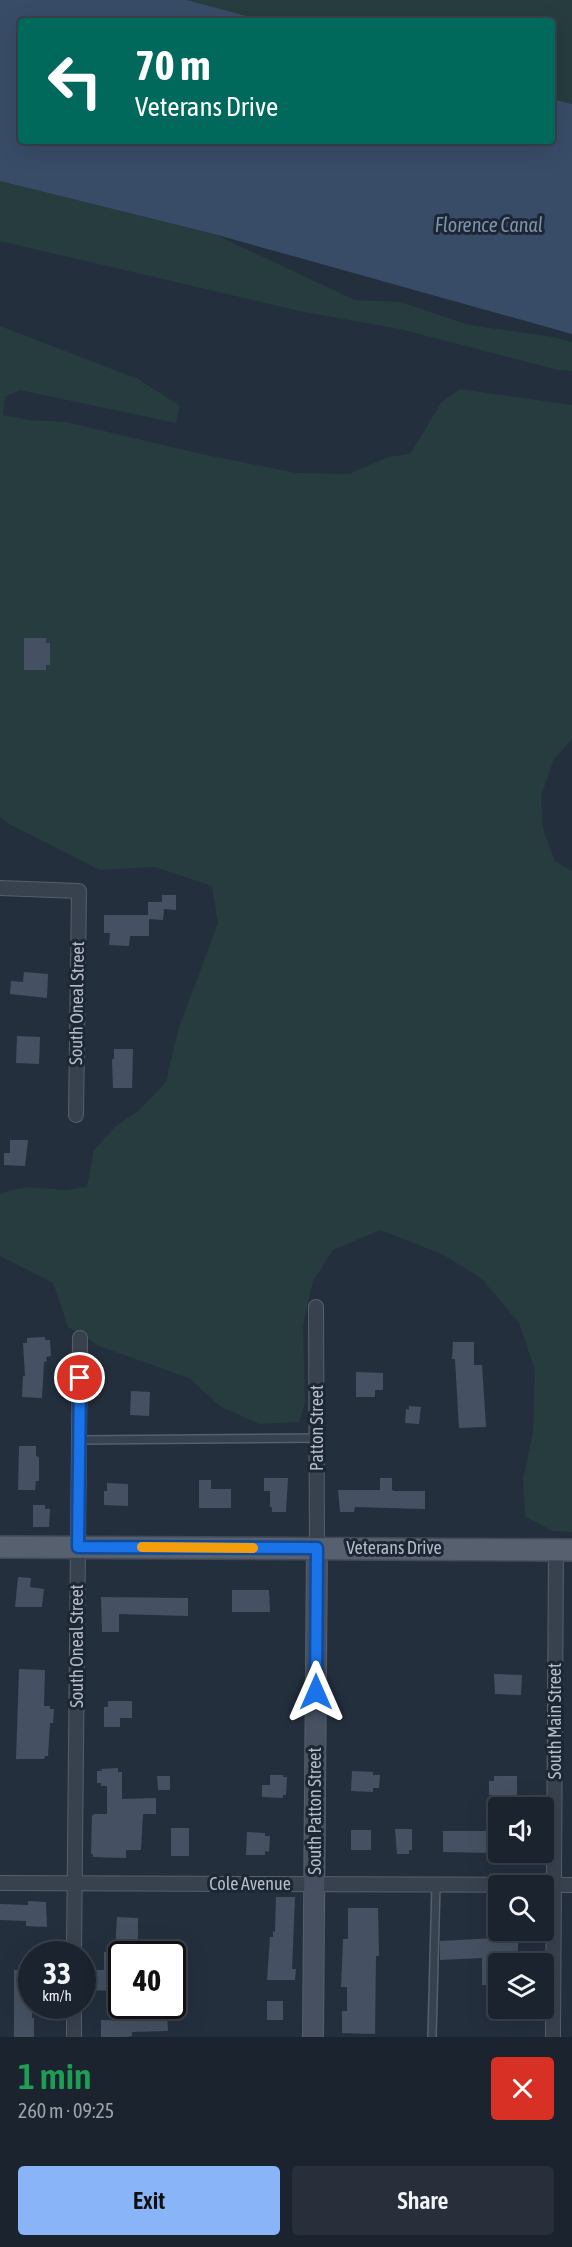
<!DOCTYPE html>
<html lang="en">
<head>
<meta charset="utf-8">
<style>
	:root { --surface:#1b232e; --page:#282f3a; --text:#f1f3f6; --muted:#a0a4aa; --line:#39404a; --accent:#8ab4f8 }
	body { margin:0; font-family:"Asap Condensed",sans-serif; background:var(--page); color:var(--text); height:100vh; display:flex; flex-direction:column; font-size:22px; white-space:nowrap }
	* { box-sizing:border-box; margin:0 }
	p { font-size:20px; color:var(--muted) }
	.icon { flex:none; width:33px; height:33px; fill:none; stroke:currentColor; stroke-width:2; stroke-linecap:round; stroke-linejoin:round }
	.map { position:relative; height:2037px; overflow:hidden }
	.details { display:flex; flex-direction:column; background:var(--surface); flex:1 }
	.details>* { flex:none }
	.guide { position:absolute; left:18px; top:18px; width:537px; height:126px; border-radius:6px; box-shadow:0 6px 24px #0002,0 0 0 2px var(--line); background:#00695c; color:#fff; overflow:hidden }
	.controls { position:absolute; left:488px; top:1797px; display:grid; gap:12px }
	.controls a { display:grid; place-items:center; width:66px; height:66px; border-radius:6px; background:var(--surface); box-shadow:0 6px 24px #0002,0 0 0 2px var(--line); font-size:30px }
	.speed { position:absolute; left:18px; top:1941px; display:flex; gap:12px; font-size:30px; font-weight:700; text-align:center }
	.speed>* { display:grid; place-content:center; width:78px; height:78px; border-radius:50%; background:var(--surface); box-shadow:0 6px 24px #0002,0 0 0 2px var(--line); line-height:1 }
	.speed small { font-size:15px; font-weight:400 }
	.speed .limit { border:3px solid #111; border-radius:9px; background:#fff; color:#111 }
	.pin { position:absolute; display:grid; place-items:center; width:51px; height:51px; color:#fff; margin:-26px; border:3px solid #fff; border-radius:50%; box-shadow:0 2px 6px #0007 }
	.me { position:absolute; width:66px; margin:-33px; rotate:0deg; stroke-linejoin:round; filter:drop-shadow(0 0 4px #0008) }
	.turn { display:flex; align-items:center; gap:21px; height:126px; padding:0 18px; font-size:27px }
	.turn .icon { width:78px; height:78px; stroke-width:2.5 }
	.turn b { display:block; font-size:42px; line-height:51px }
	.round { display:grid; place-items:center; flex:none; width:63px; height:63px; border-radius:6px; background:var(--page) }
	.head { display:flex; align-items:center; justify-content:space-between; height:102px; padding:0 18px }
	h1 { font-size:36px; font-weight:600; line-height:45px; color:#1e9e55 }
	.primary-button { display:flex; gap:12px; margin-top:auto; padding:12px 18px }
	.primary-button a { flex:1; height:69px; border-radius:6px; background:var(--accent); color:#111; font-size:24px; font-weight:600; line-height:69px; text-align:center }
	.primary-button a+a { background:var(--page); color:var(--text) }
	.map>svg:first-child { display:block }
</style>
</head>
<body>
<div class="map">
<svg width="572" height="2037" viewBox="0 0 572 2037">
	<rect width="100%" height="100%" fill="#242f3e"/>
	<g fill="#263c3f">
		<path d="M187 0H572V104L552 99V21H265Z"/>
		<path d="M0 181 214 234 355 300 401 302 469 325 554 337 572 342V371L558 370 400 329 304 312 0 241Z"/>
		<path d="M0 326 138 379 180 406 176 423 20 390 5 397 3 415 29 420 66 422 197 453 296 473 349 474 388 457 410 454 441 403 459 389 572 405V739L554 759 541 796 543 829 555 861 572 871V1532L552 1531 525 1516 523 1479 533 1432 535 1370 519 1323 481 1278 442 1254 380 1230 333 1250 313 1281 303 1326 305 1403 299 1422 260 1424 221 1407 189 1378 99 1346 68 1327 53 1283 0 1256V1193L27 1187 65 1190 87 1187 94 1150 115 1127 138 1111 166 1082 178 1030 218 923 212 886 155 867 100 870 11 825 0 817Z"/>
	</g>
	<path fill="#394c67" d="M0 0H187L265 21H21V141H552V99L572 104V334L214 234 0 181Z"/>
	<g fill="#455162">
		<path d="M24 638H46V643H50V665H46V670H24Z"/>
		<path d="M162 895H176V910L164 909 163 920 149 919V936H130L129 946 109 945 110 933H104V915H148V902H162Z"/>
		<path d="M24 972 48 974 47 998 10 994 11 981 23 982Z"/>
		<path d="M17 1036 40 1037 39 1064 16 1063Z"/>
		<path d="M114 1049H133L132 1088H113L112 1059H114Z"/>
		<path d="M10 1140H28L25 1166 4 1165V1153H10Z"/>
		<path d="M45 1337V1340H50L51 1356 46 1357 47 1361 44 1362 42 1398 22 1397 23 1376H25L23 1343H27V1338Z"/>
		<path d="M453 1342H474V1365H482L486 1427 459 1428 455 1359H452Z"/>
		<path d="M356 1372 383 1373V1390H375V1397H356Z"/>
		<path d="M131 1391 150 1392 149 1416 130 1415Z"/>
		<path d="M409 1406 421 1407 419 1424 405 1423 406 1409 409 1410Z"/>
		<path d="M19 1446H36V1456L39 1457V1481H36L35 1490H18Z"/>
		<path d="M264 1478H288L286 1512H272V1507H270V1491H264Z"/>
		<path d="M380 1478H392V1490L394 1491H425V1509L355 1507 354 1512H340L338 1490H380Z"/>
		<path d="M199 1480H211V1489H231V1508H199Z"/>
		<path d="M107 1483 128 1484V1506L104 1505V1491H107Z"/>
		<path d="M33 1505H45V1509H50L49 1527H33Z"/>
		<path d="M18 1577 31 1578 30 1587 44 1589 42 1607H15Z"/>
		<path d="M232 1590H269L270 1612H232Z"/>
		<path d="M101 1597 188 1598V1616L119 1614V1632H102Z"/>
		<path d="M19 1669 45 1670 44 1706H50V1709H54L53 1723H50L48 1756H45L44 1759H16Z"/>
		<path d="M494 1674 522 1675 521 1695 495 1694Z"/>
		<path d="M108 1701H132V1718H120V1727H104V1707H108Z"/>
		<path d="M118 1768V1772H122V1799L156 1798V1814H143L141 1850H126V1858L93 1857V1854H91L92 1816 94 1814H107V1786H101V1783H97V1771H102L101 1769Z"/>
		<path d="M352 1771 373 1772V1775H380L379 1788H373V1792L351 1791Z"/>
		<path d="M270 1775H283V1777H287L286 1795H283V1798L262 1797V1785H270Z"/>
		<path d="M157 1776H170V1790H158Z"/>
		<path d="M494 1776H517V1796L489 1795V1781H494Z"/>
		<rect x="171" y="1828" width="18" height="28"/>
		<path d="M395 1829H412V1850H409V1854H397Z"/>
		<rect x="351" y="1830" width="20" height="20"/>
		<path d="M443 1831H497V1853L443 1852Z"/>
		<path d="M247 1832 265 1833V1836H270L269 1852 265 1851V1855H246Z"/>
		<path d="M276 1897H295L292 1969H296L295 1980H267L270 1937H273V1931L275 1932Z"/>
		<path d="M28 1901 46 1902 47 1927 26 1926V1921L0 1920V1904L28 1905Z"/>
		<path d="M348 1908H378L379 1956H376L375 2034 342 2033V2011H347V1987H341L343 1939H348Z"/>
		<path d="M117 1917 138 1918V1954H122L121 1989H118L117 1991 87 1990V1970H104V1952H115Z"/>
		<path d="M496 1938V1940L518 1941V1962H498V1988H486V1985H482V1958L440 1960V1941Z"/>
		<path d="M14 1970H32V2018H34V2037H14Z"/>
		<rect x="267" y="2001" width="16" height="19"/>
		<path d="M154 2009V2014H167L168 2031 132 2032V2036L127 2037H101V2020L141 2021V2010Z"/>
	</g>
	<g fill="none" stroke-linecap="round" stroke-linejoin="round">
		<defs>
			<g id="lane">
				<path d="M79 1440 317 1438"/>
				<path d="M432 2037 436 1884"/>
			</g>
			<g id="street">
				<path d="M0 888 79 891 76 1115"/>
				<path d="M316 1307 317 1548"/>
				<path d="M0 1883 572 1885"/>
				<path d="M74 1954 80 1338"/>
				<path d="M74 2037V2006"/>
				<path d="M553 2037 556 1550"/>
			</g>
			<path id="secondary" d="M313 2037 317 1548"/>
			<path id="primary" d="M0 1547 572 1550"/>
		</defs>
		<use href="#lane" stroke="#565f6c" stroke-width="10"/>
		<use href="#street" stroke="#565f6c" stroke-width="16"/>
		<use href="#secondary" stroke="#565f6c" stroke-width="22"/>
		<use href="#primary" stroke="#414a57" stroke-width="24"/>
		<use href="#lane" stroke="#38414e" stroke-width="7"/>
		<use href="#street" stroke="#38414e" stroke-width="14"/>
		<use href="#secondary" stroke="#465061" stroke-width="20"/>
		<use href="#primary" stroke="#56606e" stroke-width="21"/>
	</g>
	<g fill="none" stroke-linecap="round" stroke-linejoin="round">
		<defs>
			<path id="route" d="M80 1378 78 1547 317 1548 316 1692"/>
		</defs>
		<use href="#route" stroke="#114b97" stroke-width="15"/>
		<use href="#route" stroke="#1a73e8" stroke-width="10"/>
		<path stroke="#f59e0b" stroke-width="10" d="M142 1547 253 1548"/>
	</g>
	<g text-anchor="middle" stroke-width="6" stroke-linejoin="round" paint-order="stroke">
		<g font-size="18" fill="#b4bcc9" stroke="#1d2633">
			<text transform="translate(77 1003) rotate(-89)" y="6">South Oneal Street</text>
			<text transform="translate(317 1428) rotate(-90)" y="6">Patton Street</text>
			<text x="394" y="1554">Veterans Drive</text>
			<text transform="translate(77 1646) rotate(-90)" y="6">South Oneal Street</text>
			<text transform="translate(555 1721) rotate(-90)" y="6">South Main Street</text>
			<text transform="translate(315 1811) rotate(-90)" y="6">South Patton Street</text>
			<text x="250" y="1890">Cole Avenue</text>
		</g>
		<g font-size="20" font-style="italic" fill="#7c92b1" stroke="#1d2633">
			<text x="489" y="232">Florence Canal</text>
		</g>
	</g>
</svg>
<div class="controls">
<a><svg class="icon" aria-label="sound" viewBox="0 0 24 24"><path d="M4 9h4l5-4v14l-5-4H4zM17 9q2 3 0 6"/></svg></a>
<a><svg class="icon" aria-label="search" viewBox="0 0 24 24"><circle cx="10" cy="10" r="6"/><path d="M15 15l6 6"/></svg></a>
<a><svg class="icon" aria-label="layers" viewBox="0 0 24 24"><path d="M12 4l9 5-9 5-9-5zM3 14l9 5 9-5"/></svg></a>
</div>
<div class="speed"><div>33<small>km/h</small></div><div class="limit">40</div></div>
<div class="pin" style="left:80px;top:1378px;background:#d93025"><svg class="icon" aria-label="arrive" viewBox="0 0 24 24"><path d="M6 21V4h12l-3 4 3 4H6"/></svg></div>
<svg class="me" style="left:316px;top:1692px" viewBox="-20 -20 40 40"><path d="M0-17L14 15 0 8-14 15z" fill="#1a73e8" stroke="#fff" stroke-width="4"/></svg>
<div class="guide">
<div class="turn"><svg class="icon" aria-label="left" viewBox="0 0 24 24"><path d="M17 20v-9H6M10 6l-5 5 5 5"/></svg><div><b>70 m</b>Veterans Drive</div></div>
</div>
</div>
<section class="details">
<div class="head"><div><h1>1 min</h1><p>260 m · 09:25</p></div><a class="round" style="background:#d93025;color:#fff"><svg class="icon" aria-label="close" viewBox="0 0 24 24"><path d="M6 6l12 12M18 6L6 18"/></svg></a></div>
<div class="primary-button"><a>Exit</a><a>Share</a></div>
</section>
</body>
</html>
